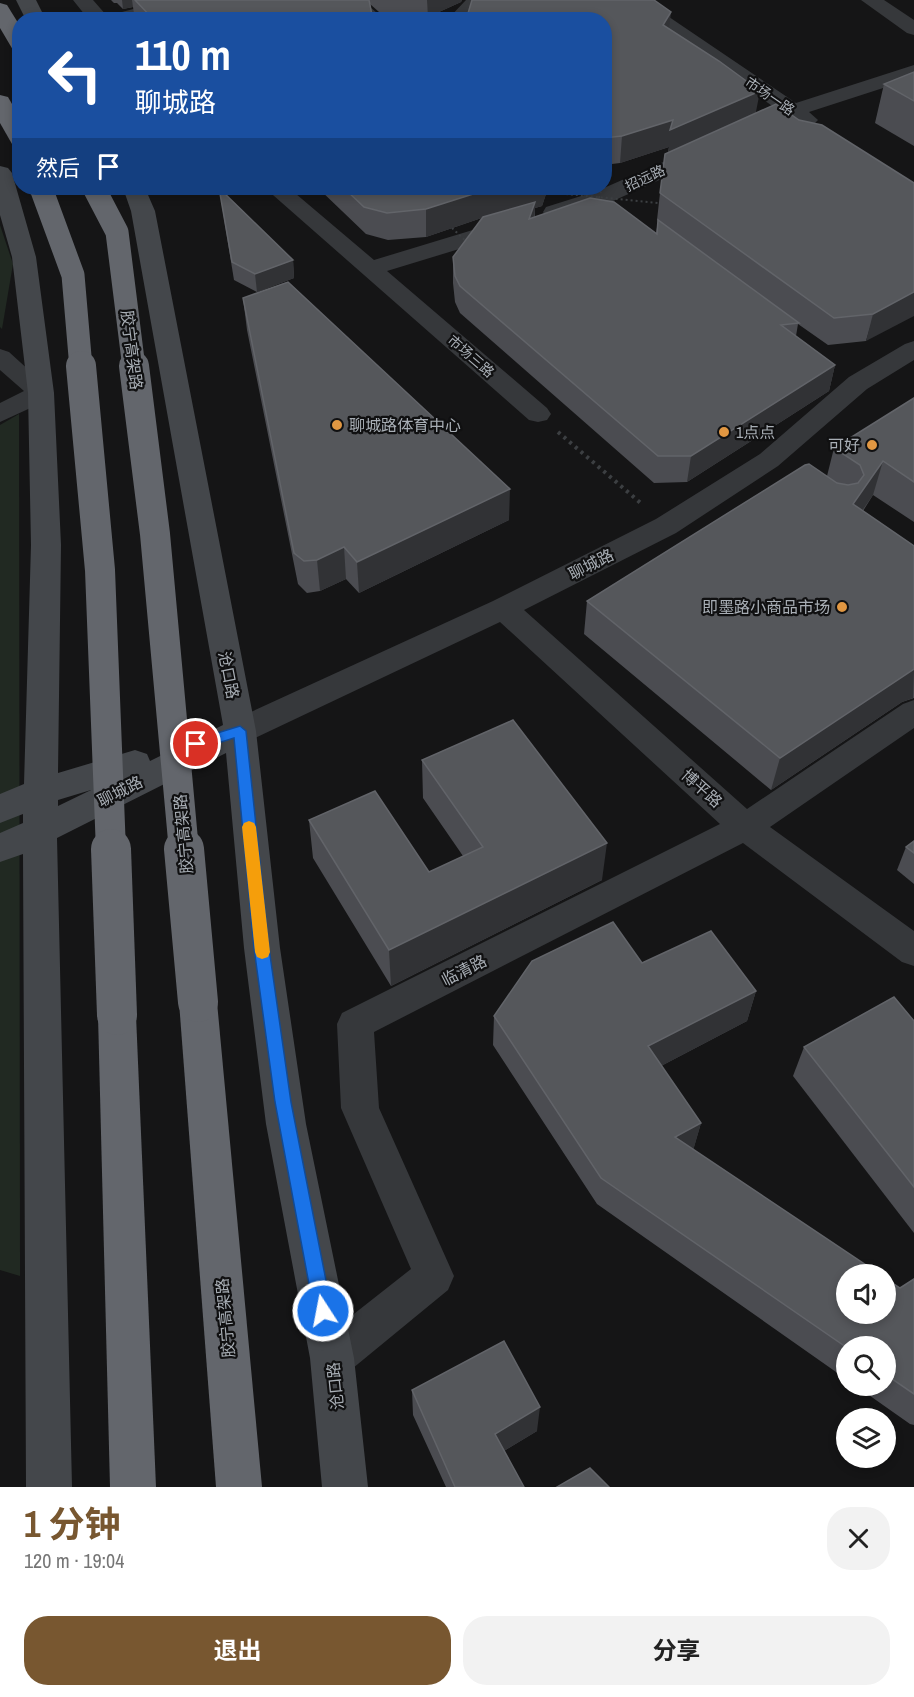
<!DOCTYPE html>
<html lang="zh">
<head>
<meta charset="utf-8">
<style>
	:root { --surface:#fff; --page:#f2f2f2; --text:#222; --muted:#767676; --accent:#785730 }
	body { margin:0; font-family:"Archivo Narrow","Noto Sans SC",sans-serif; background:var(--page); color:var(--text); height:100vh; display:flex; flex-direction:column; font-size:22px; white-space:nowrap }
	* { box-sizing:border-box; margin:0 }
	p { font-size:20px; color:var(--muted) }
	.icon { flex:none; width:33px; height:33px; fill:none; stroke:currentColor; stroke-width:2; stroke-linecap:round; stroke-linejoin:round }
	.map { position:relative; height:1487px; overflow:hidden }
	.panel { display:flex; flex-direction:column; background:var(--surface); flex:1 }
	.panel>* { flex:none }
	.guide { position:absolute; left:12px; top:12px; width:600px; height:183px; border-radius:24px; box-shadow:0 3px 9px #0003; background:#1a4fa0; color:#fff; overflow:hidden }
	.controls { position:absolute; left:836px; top:1264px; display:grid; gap:12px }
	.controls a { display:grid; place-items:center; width:60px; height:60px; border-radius:50%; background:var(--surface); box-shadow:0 3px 9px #0003; font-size:30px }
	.pin { position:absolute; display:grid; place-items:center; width:51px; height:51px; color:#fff; margin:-26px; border:3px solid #fff; border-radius:50%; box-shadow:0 2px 6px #0007 }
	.me { position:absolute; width:66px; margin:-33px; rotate:349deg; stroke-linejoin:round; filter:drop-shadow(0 0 4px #0008) }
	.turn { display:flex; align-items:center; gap:21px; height:126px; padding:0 24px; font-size:27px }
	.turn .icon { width:78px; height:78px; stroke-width:2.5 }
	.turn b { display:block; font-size:42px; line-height:51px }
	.then { display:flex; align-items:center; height:57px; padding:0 24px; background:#0003; gap:12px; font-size:22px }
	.round { display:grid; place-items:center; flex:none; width:63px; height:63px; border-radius:24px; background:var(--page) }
	.headline { display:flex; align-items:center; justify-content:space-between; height:102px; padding:0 24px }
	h1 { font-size:36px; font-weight:700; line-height:45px; color:var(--accent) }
	.cta { display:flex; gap:12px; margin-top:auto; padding:12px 24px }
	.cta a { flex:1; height:69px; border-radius:24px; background:var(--accent); color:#fff; font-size:24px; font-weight:700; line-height:69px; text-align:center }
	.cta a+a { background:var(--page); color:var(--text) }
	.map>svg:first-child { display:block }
</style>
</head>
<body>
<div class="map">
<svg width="914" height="1487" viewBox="0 0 914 1487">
	<rect width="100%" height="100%" fill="#151516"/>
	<g fill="#212922">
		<path d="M0 225 13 264 2 329 0 327Z"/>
		<path d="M19 414 20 1276 0 1270V425Z"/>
	</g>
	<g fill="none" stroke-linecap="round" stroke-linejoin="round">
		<path stroke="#3c3f42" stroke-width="4" stroke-dasharray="3 4.5" stroke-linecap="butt" d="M558 432 643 505"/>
		<g fill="#36383b" fill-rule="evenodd">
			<path d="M73 0H93L107 16 167 0H199L196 4 138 20H89Z"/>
			<path d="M340 0H362L385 20H363Z"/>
			<path d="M466 0H487L468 20H447Z"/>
			<path d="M621 0H644L796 103 914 65V78L809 112 818 120 814 124 807 126 792 119C777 126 759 139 742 135L739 130 742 125 778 110Z"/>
			<path d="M861 0H884L914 20V35L907 33Z"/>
			<path d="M702 145 710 147 713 152 710 157 613 201 554 219 546 217 543 212 546 207 597 191Z"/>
			<path d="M265 188H289L374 260 499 222 507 220 515 222 518 227 515 232 387 271 547 408 551 414 547 420 538 422 529 420Z"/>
			<path d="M914 341V360L867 389 778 466 676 533 524 610 747 809 903 704 914 700V728L770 827 914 931V966L902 962 743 843 374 1032 379 1108 454 1276 448 1290 347 1373 332 1379 317 1373 311 1358 317 1343 411 1269 341 1108 337 1024 342 1013 720 824 500 622 251 740 240 743 229 740 224 731 229 722 493 601 656 519 760 454 849 377 905 344Z"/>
			<path d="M0 349 9 352 54 393 50 399 0 422V403L24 391 0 370Z"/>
		</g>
		<g fill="#44474b" fill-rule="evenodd">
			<path d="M16 0H36L46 20H26Z"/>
			<path d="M0 166 8 168 12 173 36 257 54 393 61 545 58 773 135 750 147 754 150 761 223 725 131 211 123 188H145L155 211 256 731 280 948 306 1124 354 1358 368 1487H322L310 1358 266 1124 244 948 226 753 57 838 72 1487H26L23 854 0 862V833L23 823V814L0 823V794L24 784 31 545 28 393 12 257 0 215ZM91 790 58 806V800Z"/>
		</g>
		<g fill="#63666c" fill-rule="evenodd">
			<path d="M0 3 7 5 20 26V52L13 50 0 28Z"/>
			<path d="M0 95 8 97 20 118V146L12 144 0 123Z"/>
			<path d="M198 985 211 990 217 1002 262 1487H216L179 1002 185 990Z"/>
			<path d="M117 998 130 1003 136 1015 156 1487H110L98 1015 104 1003Z"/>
		</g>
		<g stroke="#3c3f42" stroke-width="2" stroke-dasharray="2 3" stroke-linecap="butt">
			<path d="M546 192 658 203"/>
			<path d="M599 198 602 188"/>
			<path d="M452 228 469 244"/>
		</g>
		<g stroke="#63666c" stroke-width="23">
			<path d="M41 188 73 275 81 368"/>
			<path d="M94 188 117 232 134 368"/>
		</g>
		<g stroke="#63666c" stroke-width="30">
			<path d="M81 366 100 570 111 851"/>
			<path d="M134 366 155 534 184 851"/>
		</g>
		<g stroke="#63666c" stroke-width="40">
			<path d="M111 849 117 1015"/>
			<path d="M184 849 198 1002"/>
		</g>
	</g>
	<g fill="#4b4c51">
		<path d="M111 0H462L461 2 428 17 379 12 370 4 373 20H135L133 7 123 9 117 3H114Z"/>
		<path d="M604 20 669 29 756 113 799 120 914 183 866 341 828 345 798 324 796 336 835 365 829 391 687 482 654 483 460 313 455 302 453 283V257L502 211 426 237 388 240 366 234 318 188H548L542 206 535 208V217L656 233 658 221 657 220 660 193 669 147 620 163 604 165Z"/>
		<path d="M914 72V146L875 123 884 84Z"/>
		<path d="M219 188 293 260 294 278 257 292 234 280Z"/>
		<path d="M243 298 509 520 359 593 346 579 320 591 307 593 298 584 247 330Z"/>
		<path d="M914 398V522L873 495 863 511 914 546V698L902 702 771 790 584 634 587 601 827 476 834 448Z"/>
		<path d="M422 760 602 880 391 986 313 858 309 820 429 872 463 856 423 798Z"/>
		<path d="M914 841V884L897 870 906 847Z"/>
		<path d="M642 963 756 991 747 1021 661 1066 701 1123 693 1150 900 1288 914 1279V1425L910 1424 856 1386H885V1347H846V1379L597 1204 493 1045 494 1016Z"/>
		<path d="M914 1021V1233L793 1076 804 1047Z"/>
		<path d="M412 1390 537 1431 504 1451 524 1487H446L413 1415Z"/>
	</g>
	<g fill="#313235">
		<path d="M122 0H132L133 7 123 9Z"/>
		<path d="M427 0H462L461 2 428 17Z"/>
		<path d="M671 12 668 38 663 25Z"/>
		<path d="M760 91 755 117 667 157 669 147 620 163 622 136Z"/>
		<path d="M492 188H548L542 206 535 208 534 228 502 218V211L426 237V209Z"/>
		<path d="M293 260 294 278 257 292 255 274Z"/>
		<path d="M914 292V316L866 341 873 314Z"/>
		<path d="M835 365 829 391 687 482 691 456Z"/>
		<path d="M883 461 873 495 844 537 853 504Z"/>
		<path d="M510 489 509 520 359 593 357 562Z"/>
		<path d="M344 547 346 579 320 591 317 560Z"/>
		<path d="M914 669 913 698 902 702 771 790 780 758Z"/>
		<path d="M607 843 602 880 391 986 389 950Z"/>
		<path d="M756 991 747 1021 642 1076 648 1046Z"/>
		<path d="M701 1123 693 1151 675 1137Z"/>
		<path d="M540 1407 537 1431 494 1457 495 1434Z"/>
	</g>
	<g fill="#55575b" stroke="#626469" stroke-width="1.5">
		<path d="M135 0H369L373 20H154Z"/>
		<path d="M472 0H654L671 12 663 25 719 61 760 91 670 130 673 120 622 136 604 138V20H466Z"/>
		<path d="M914 72V101L884 84Z"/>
		<path d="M776 104 799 120 822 125 914 183V292L873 314 834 318 660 193 665 154Z"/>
		<path d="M219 188 293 260 255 274 232 262Z"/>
		<path d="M344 188H492L426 209 387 213 364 207Z"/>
		<path d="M506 188H514L503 191Z"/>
		<path d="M590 198 614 202 657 234 658 220 799 323 781 325 835 365 691 456H658L460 286 455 276 453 257 483 217 535 202 529 219Z"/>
		<path d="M288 282 510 489 357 562 344 547 317 560 304 561 294 553 243 298Z"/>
		<path d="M914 398V482L883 461 853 504 914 546V669L780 758 587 601 805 465 809 464 837 483 848 485 858 483 864 475 860 465 834 448Z"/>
		<path d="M513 720 607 843 389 950 309 820 375 791 429 872 483 847 422 760Z"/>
		<path d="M914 841V853L906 847Z"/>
		<path d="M613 922 642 963 711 931 756 991 648 1046 701 1123 675 1137 881 1275H846V1314H885V1278L900 1288 914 1279V1394L885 1374V1347H846L601 1178 494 1016 532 961Z"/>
		<path d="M894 997 914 1021V1187L804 1047Z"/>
		<path d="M504 1341 540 1407 495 1434 524 1487H455L412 1390Z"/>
		<path d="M590 1468 609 1487H557Z"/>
	</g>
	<path fill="#1a73e8" stroke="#114b97" stroke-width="1.5" d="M240 726 246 731 269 948 291 1102 332 1311 329 1317 323 1320 317 1317 314 1311 275 1102 254 948 234 738 196 750 189 744 191 741Z"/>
	<path fill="#f59e0b" d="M249 821 254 823 256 827 270 952 268 957 262 959 257 957 255 952 242 827 244 823Z"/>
	<g fill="#e19742" stroke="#101011" stroke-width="2">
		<circle cx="337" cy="425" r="6"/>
		<circle cx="724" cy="432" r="6"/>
		<circle cx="872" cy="445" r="6"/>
		<circle cx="842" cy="607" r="6"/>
	</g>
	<g text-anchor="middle" stroke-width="4.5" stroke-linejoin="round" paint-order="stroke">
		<g font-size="14" fill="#a8aeb5" stroke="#101011">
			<text transform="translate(770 96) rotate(34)" y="5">市场一路</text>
			<text transform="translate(645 178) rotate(-25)" y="5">招远路</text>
			<text transform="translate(471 356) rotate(41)" y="5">市场三路</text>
		</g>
		<g font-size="16" fill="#a8aeb5" stroke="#101011">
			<text transform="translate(132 350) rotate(83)" y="6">胶宁高架路</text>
			<text transform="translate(591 564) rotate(-27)" y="6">聊城路</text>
			<text transform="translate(229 675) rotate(79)" y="6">沧口路</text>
			<text transform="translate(702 788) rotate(42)" y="6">博平路</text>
			<text transform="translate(120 791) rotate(-27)" y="6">聊城路</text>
			<text transform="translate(183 834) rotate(-95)" y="6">胶宁高架路</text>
			<text transform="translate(464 970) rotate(-27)" y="6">临清路</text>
			<text transform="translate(225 1318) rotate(-95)" y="6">胶宁高架路</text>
			<text transform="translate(335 1386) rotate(-96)" y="6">沧口路</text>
		</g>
		<g font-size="16" fill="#a8aeb5" stroke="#101011" text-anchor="start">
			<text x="349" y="431">聊城路体育中心</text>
			<text x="736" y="438">1点点</text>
			<text x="860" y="451" text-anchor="end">可好</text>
			<text x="830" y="613" text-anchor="end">即墨路小商品市场</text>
		</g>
	</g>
</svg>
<div class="controls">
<a><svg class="icon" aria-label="sound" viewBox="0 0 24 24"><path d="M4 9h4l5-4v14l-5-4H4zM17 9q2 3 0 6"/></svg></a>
<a><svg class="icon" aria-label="search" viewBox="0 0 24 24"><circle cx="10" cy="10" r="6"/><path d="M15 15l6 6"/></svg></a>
<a><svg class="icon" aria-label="layers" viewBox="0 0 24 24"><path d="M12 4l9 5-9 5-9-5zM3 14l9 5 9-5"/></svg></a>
</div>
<div class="pin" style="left:196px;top:744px;background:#d93025"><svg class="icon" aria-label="arrive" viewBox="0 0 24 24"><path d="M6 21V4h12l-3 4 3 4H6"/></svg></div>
<svg class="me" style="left:323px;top:1311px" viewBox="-20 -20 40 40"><circle r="17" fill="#1a73e8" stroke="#fff" stroke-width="3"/><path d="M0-11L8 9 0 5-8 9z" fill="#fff"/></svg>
<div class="guide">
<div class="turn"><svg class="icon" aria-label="left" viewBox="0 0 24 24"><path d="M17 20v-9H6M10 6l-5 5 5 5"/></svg><div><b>110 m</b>聊城路</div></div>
<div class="then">然后<svg class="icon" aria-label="arrive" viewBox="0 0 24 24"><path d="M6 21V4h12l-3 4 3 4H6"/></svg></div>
</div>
</div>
<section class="panel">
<div class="headline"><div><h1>1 分钟</h1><p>120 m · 19:04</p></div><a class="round"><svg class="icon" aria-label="close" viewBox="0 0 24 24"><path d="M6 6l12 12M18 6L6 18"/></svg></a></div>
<div class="cta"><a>退出</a><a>分享</a></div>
</section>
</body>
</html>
